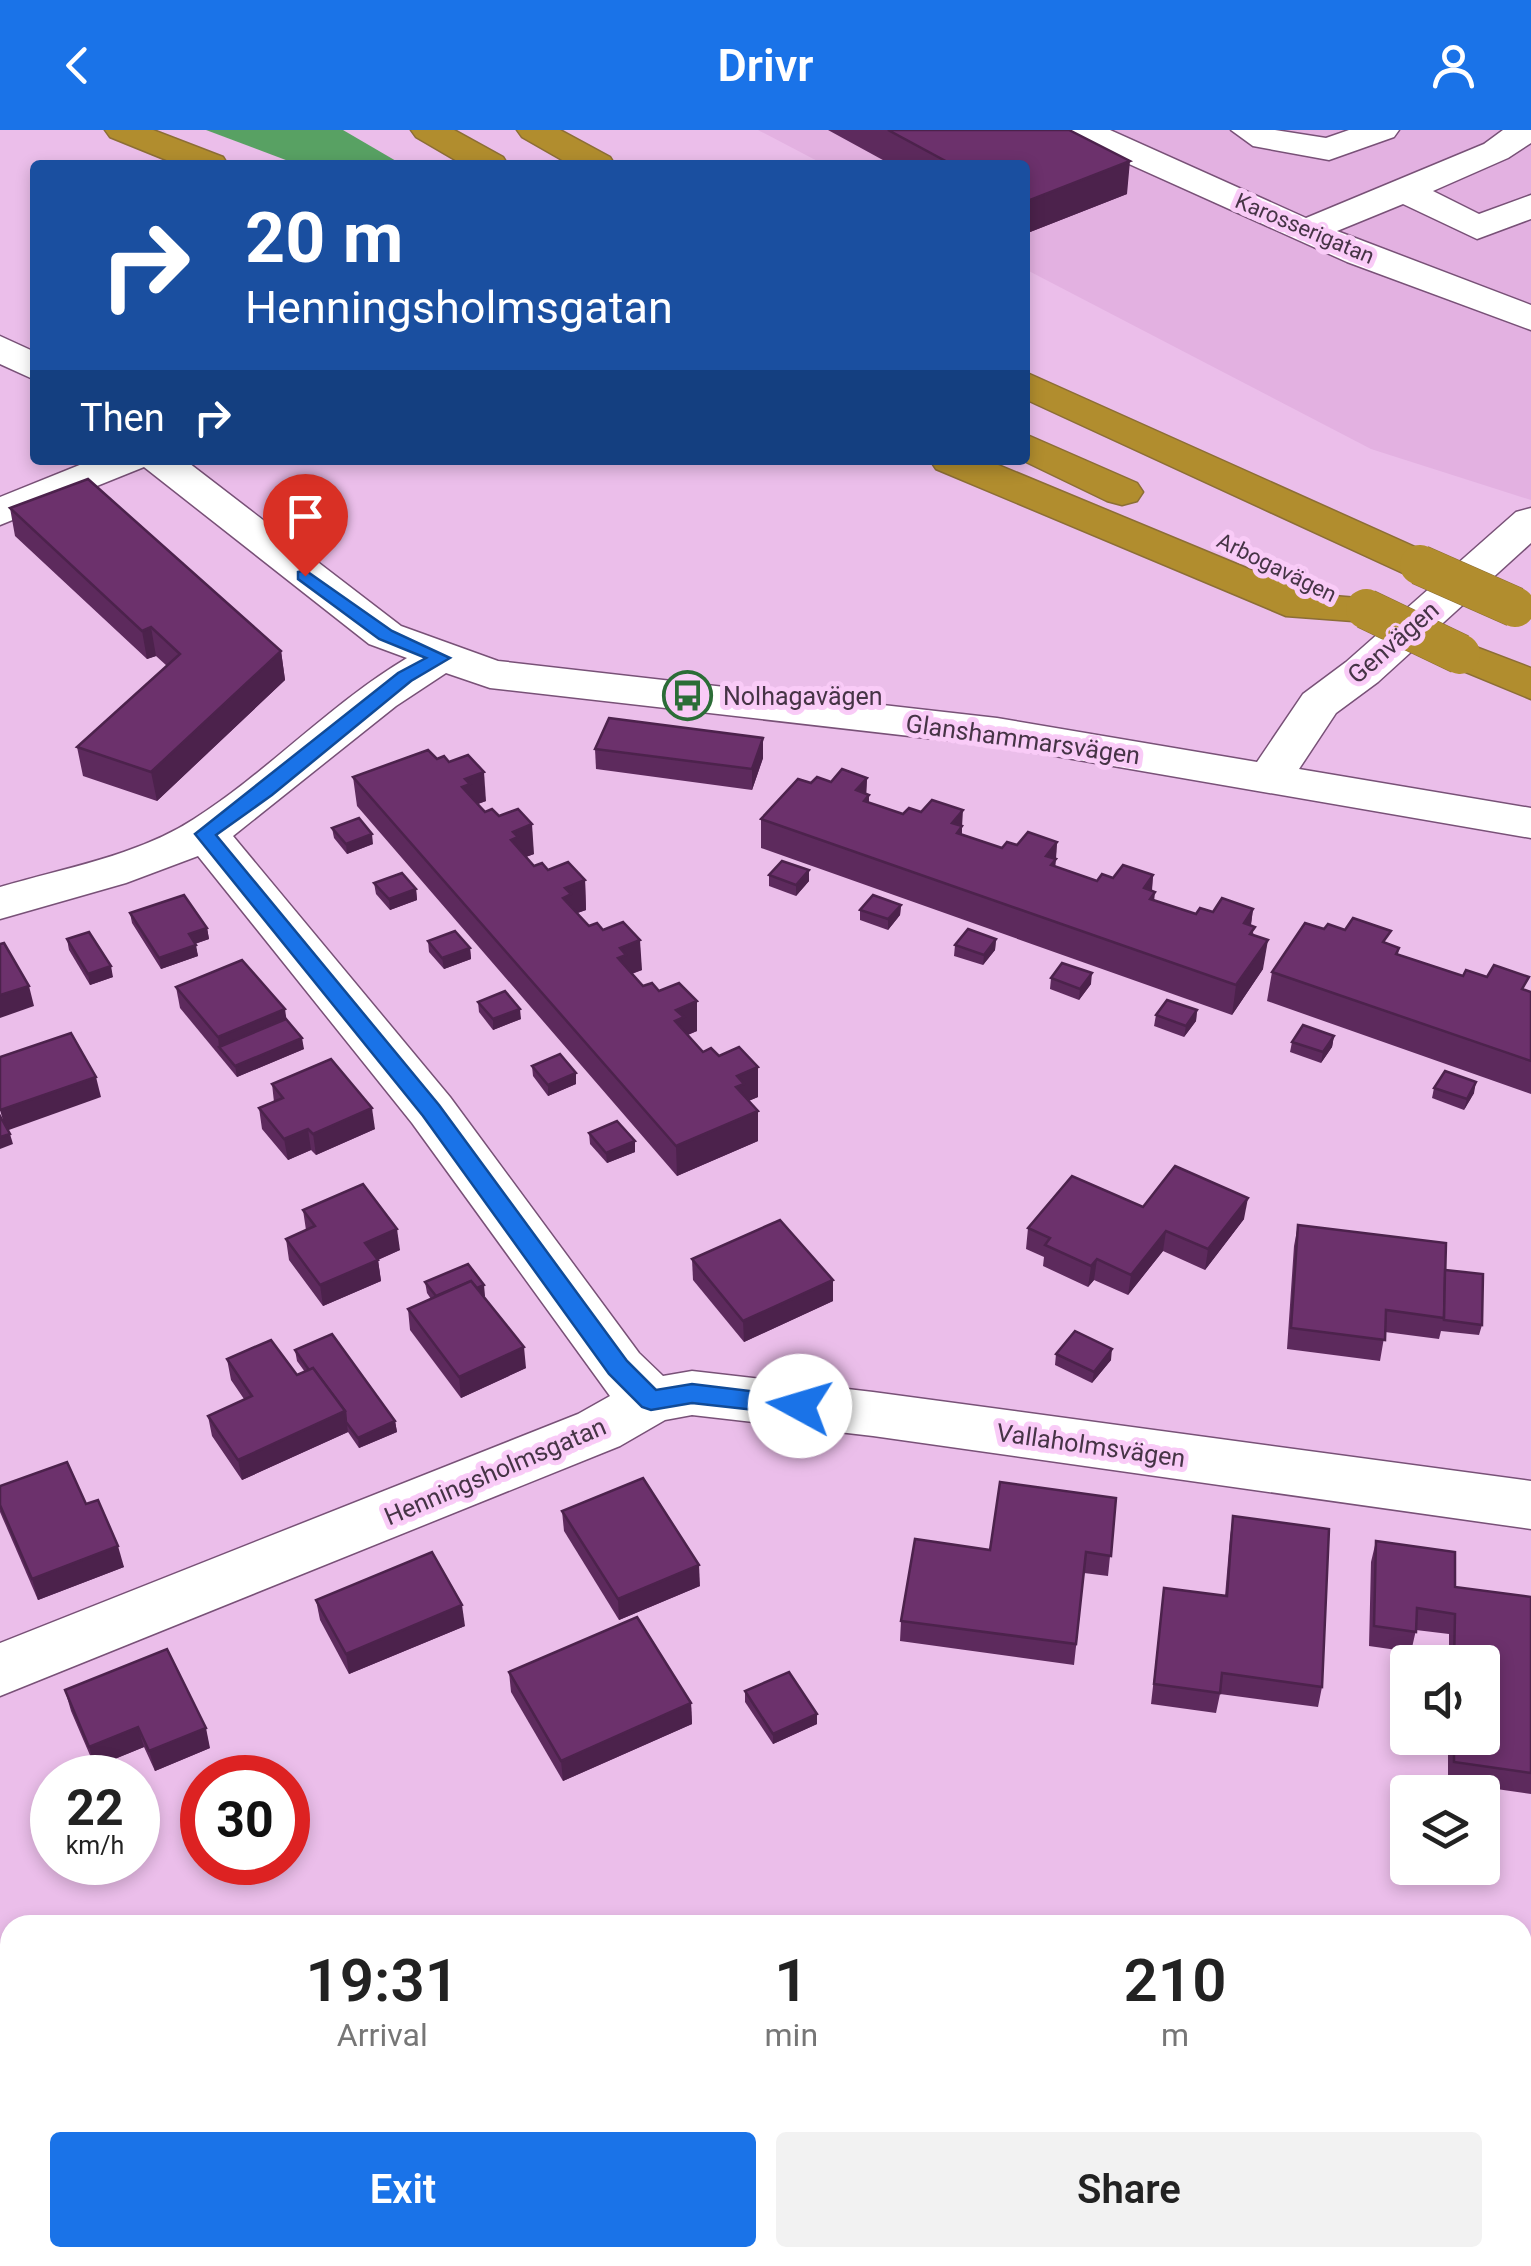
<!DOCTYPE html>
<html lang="en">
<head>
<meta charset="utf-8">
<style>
	:root { --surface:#fff; --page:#f2f2f2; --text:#222; --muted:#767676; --accent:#1a73e8 }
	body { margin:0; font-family:Roboto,sans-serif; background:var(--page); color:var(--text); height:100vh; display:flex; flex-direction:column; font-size:38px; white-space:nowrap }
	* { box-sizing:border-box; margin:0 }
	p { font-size:32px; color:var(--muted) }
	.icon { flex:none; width:55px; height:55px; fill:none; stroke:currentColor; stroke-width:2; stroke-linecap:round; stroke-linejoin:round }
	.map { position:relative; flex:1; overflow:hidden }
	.side { position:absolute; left:0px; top:1785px; width:1532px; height:352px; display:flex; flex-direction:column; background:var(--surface); border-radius:30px 30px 0 0; box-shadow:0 5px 15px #0003 }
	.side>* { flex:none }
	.guide { position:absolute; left:30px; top:30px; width:1000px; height:305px; border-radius:10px; box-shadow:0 5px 15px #0003; background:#1a4fa0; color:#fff; overflow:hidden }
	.fabs { position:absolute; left:1390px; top:1515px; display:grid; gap:20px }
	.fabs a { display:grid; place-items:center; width:110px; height:110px; border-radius:10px; background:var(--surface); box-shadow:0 5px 15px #0003; font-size:50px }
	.speed { position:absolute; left:30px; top:1625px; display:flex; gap:20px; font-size:50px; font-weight:700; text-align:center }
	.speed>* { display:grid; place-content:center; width:130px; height:130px; border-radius:50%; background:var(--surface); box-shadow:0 5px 15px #0003; line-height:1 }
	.speed small { font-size:25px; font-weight:400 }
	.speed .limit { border:15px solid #d22; background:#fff; color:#111 }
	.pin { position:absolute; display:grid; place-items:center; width:85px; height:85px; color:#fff; margin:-102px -42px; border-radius:50% 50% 50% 0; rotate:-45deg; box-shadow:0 0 10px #0007 }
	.pin .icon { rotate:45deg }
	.me { position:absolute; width:110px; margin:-55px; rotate:276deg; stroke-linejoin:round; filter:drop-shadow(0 0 8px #0008) }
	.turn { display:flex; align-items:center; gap:35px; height:210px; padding:0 50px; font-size:45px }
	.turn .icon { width:130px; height:130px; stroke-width:2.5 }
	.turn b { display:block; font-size:70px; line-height:85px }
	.then { display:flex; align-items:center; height:95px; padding:0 50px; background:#0003; gap:20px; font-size:38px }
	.eta { display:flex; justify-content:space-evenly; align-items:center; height:170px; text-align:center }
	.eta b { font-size:60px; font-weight:600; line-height:70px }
	.primary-button { display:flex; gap:20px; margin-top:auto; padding:20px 50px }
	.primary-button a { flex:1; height:115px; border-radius:10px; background:var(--accent); color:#fff; font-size:40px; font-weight:600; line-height:115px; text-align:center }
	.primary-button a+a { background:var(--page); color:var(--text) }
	header { display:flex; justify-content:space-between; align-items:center; height:130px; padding:0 50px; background:var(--accent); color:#fff; font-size:45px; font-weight:600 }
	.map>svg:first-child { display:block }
</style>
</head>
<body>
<header><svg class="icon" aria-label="back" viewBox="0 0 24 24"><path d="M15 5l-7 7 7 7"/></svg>Drivr<svg class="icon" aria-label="person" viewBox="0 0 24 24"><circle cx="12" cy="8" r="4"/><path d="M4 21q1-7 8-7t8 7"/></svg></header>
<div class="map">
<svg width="1531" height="2136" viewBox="0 0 1531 2136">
	<rect width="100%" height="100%" fill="#ebbeea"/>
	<path fill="#e3b1e1" d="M758 0H1531V370L1371 319 1025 139V35H825Z"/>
	<g fill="#58a163">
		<path d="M206 0H343L403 35H299Z"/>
		<path d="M1523 2100 1531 2103V2136H0V2112L10 2107V2128H1522Z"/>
	</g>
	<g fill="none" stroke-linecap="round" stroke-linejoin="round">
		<defs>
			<g id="minor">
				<path d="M1064 0H1110L1306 88 1484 14 1503 0H1531V13L1508 28 1433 61 1479 84 1531 65V89L1477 109 1403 74 1337 101 1531 175V200L1347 132 1069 7Z"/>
				<path d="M1231 0H1275L1326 8 1349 0H1399L1394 7 1329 30 1253 16Z"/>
				<path d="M0 206 35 222V250L0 234Z"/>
				<path d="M92 330H185L401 496 498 531 997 588 1257 632 1303 564 1346 532 1516 382 1531 378V413L1378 552 1336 583 1299 639 1531 678V708L997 616 490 558 446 543 396 576 233 706 450 967 639 1223 663 1246 692 1241 873 1262 1531 1351V1399L873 1306 692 1285 665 1290 620 1316 0 1566V1513L578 1284 610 1266 412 993 198 726 126 753 0 789V757C64 738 137 726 194 689 269 641 330 574 407 528L369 514 144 337 0 395V367Z"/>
			</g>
			<g id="highway">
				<path d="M105 0H153L223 27 228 35H179L110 7Z"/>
				<path d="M411 0H454L503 27 508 35H464L416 7Z"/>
				<path d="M517 0H560L610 27 615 35H571L522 7Z"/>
				<path d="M1025 242 1435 426 1442 435 1435 444 1420 448 1405 444 1025 269Z"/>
				<path d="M1025 304 1137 353 1143 362 1137 371 1122 375 1107 371 1022 330H1025Z"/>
				<path d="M930 330H986L1309 464 1382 470 1388 479 1382 488 1366 492 1286 486 936 339Z"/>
				<path d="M1460 511 1531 538V569L1444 533 1438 524 1444 515Z"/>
			</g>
		</defs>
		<use href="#minor" stroke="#785177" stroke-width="3"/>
		<use href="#highway" stroke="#8c6e36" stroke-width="3"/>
		<use href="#minor" fill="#fff" fill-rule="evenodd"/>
		<use href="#highway" fill="#b18d2e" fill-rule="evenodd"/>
		<defs>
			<g id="highway-bridge">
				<path d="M1420 435 1515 477"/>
				<path d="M1366 479 1460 524"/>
			</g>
		</defs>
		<use href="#highway-bridge" stroke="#8c6e36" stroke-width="41" stroke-linecap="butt"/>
		<use href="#highway-bridge" stroke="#b18d2e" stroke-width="40"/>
	</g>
	<g fill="#5d2a5d">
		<path d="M828 0H1069L1127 64 1025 104V35H892Z"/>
		<path d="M10 378 281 521 285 550 157 671 83 646 77 617 167 536 156 526 147 529 15 406Z"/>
		<path d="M595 619 763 628 752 660 596 639Z"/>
		<path d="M437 629 449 632 486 671 478 674 534 724 526 727 534 736 585 750 586 780 577 783 589 796 642 840 632 844 643 856 697 901 688 905 703 922 758 937V967L748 971 758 1011 677 1046 357 676 353 647Z"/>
		<path d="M867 648 866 664 869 665V673L903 684 962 696V704L1002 718 1017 715 1057 712 1055 736 1097 751 1153 745 1152 761 1154 770 1196 784 1253 779 1251 795 1263 839 1232 885 761 718V689L811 653Z"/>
		<path d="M332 698 373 714 347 724 334 708Z"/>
		<path d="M769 745 809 751 796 766 769 756Z"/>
		<path d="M374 753 416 759 417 770 390 780 376 764Z"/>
		<path d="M901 775 900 785 888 800 860 790V780Z"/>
		<path d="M130 783 207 798 209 809 195 814 198 826 161 839 132 793Z"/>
		<path d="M1324 799 1399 818 1398 824 1463 846 1531 862V964L1267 871 1272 842Z"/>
		<path d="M67 809 113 847 90 855 69 820Z"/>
		<path d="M996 809 995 820 983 835 954 826 955 815Z"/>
		<path d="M428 811 470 818 471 829 444 839 429 822Z"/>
		<path d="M1051 848 1091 854 1079 870 1050 859Z"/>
		<path d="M176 857 286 889 304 919 237 947 180 878Z"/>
		<path d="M478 872 521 889 493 900 479 882Z"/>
		<path d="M1197 880 1196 891 1184 907 1154 896 1156 885Z"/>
		<path d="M1334 906 1332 917 1321 933 1290 922 1292 912Z"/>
		<path d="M532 936 576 954 548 966 533 946Z"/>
		<path d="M272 954 375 999 316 1025 311 1020 288 1030 262 999 259 978 274 972Z"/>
		<path d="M1434 958 1474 963 1464 980 1432 968Z"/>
		<path d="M589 1003 635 1022 607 1033 590 1014Z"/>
		<path d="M1143 1077 1244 1089 1205 1140 1163 1121 1128 1165 1094 1150 1088 1157 1043 1136 1044 1127 1026 1119 1028 1098Z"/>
		<path d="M303 1080 400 1120 378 1130 381 1151 323 1176 289 1130 286 1109 306 1100Z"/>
		<path d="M1298 1095 1445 1140 1482 1195 1479 1205 1441 1201 1439 1209 1385 1202 1380 1231 1287 1219 1294 1116Z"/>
		<path d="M692 1129 833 1171 744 1212 693 1150Z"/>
		<path d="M425 1152 485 1166 484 1167 526 1238 461 1268 410 1200 408 1179 431 1169 427 1163Z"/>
		<path d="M295 1220 395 1291 397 1302 359 1318 348 1302 242 1350 212 1306 208 1286 244 1269 231 1250 227 1229 297 1245 305 1242 297 1231Z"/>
		<path d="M1056 1224 1111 1230 1092 1253 1055 1235Z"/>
		<path d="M0 1356 86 1374 124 1437 38 1470 0 1382Z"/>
		<path d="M1116 1368 1108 1446 1084 1443 1074 1535 900 1511 901 1491 990 1420Z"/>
		<path d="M562 1381 700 1456 619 1490 564 1401Z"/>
		<path d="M1233 1386 1322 1557 1318 1577 1220 1564 1216 1583 1151 1574 1164 1458 1225 1466 1230 1407Z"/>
		<path d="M1376 1411 1455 1457 1531 1467V1664L1448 1652V1608H1482V1532H1449V1504L1416 1500 1411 1522 1369 1516 1371 1432Z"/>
		<path d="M316 1470 465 1496 349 1544 320 1490Z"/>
		<path d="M509 1542 691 1573 692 1594 563 1651 511 1562Z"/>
		<path d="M65 1560 210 1618 155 1641 144 1617 95 1637 71 1581Z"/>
		<path d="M745 1561 817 1594 773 1614 745 1572Z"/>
	</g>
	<g fill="#4c224c">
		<path d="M1130 31 1127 64 1025 104V72Z"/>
		<path d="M151 497 156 526 147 529 142 501Z"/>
		<path d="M281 521 285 550 157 671 151 642Z"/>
		<path d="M763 608V628L752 660V639Z"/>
		<path d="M484 642 486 671 472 676 462 657 465 649Z"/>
		<path d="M867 648 866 668 869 665 868 694 856 660Z"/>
		<path d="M963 680 962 697V696L961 725 952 693Z"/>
		<path d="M532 694 534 724 520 729 511 710 513 702Z"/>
		<path d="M372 704 373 714 347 724 346 714Z"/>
		<path d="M1057 712 1056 729 1053 758 1046 726Z"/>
		<path d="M809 740V751L796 766V755Z"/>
		<path d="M1153 745 1151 769 1155 762 1152 792 1144 758Z"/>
		<path d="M585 750 586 780 572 785 563 768 565 758Z"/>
		<path d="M416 759 417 770 390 780 389 769Z"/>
		<path d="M901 775 900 785 888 800V789Z"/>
		<path d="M1253 779 1249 808 1244 793Z"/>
		<path d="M207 798 209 809 191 815 189 804Z"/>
		<path d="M996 809 995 820 983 835 984 825Z"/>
		<path d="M640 810 642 840 627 845 618 828 620 818Z"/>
		<path d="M1268 810 1263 839 1232 885 1236 855Z"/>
		<path d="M196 815 198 826 161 839 159 828Z"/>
		<path d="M470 818 471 829 444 839 442 828Z"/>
		<path d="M111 836 113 847 90 855 88 844Z"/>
		<path d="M1092 843 1091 854 1079 870 1080 859Z"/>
		<path d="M29 856 34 876 0 888V865Z"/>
		<path d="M697 871V901L684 906 675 891 676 880Z"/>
		<path d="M285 879 288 900 219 917 218 907Z"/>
		<path d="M520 879 521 889 493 900V889Z"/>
		<path d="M1197 880 1196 891 1184 907 1186 896Z"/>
		<path d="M1334 906 1332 917 1321 933 1323 922Z"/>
		<path d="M302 908 304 919 237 947 235 936Z"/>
		<path d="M758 937V967L744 973 736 987 737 946Z"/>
		<path d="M576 943V954L548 966V955Z"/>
		<path d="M96 947 101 967 6 1001 0 980Z"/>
		<path d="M1476 952 1474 963 1464 980 1467 969Z"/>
		<path d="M372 978 375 999 316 1025 313 1004Z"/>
		<path d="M758 981V1011L677 1046 676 1016Z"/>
		<path d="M308 999 311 1020 288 1030 284 1009Z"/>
		<path d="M10 1004 13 1014 0 1019V1007Z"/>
		<path d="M635 1011V1022L607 1033 606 1023Z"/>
		<path d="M1248 1068 1244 1089 1205 1140 1208 1119Z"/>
		<path d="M397 1099 400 1120 368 1134 365 1113Z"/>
		<path d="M1166 1101 1163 1121 1128 1165 1131 1145Z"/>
		<path d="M1097 1129 1094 1150 1088 1157 1091 1136Z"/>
		<path d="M378 1130 381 1151 323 1176 320 1155Z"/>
		<path d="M833 1150V1171L744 1212 743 1191Z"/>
		<path d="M484 1155 485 1166 444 1185 443 1174Z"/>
		<path d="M524 1217 526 1238 461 1268 459 1247Z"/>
		<path d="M1112 1219 1111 1230 1092 1253 1094 1242Z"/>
		<path d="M345 1281 348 1302 242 1350 238 1330Z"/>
		<path d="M395 1291 397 1302 359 1318 358 1308Z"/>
		<path d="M118 1416 124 1437 38 1470 32 1449Z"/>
		<path d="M699 1435 700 1456 619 1490 618 1469Z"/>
		<path d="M462 1475 465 1496 349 1544 346 1524Z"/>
		<path d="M691 1573 692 1594 563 1651 561 1631Z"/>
		<path d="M817 1584V1594L773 1614V1604Z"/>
		<path d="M138 1597 144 1617 95 1637 89 1617Z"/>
		<path d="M206 1598 210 1618 155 1641 149 1621Z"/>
	</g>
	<g fill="#6c316c" stroke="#4c224c" stroke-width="2.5">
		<path d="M888 0H1069L1130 31 1025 72V35H953Z"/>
		<path d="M88 349 281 521 151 642 77 617 180 524 151 497 142 501 10 378Z"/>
		<path d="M609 588 763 608 752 639 595 619Z"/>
		<path d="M428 620 437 629 444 626 449 632 468 625 484 642 465 649 470 654 462 657 485 682 492 679 499 686 518 679 532 694 513 702 518 707 511 710 534 736 542 733 548 740 568 732 585 750 565 758 571 764 563 768 589 796 597 793 603 800 623 792 640 810 620 818 626 825 618 828 643 856 652 853 659 861 679 853 697 871 676 880 684 887 675 891 703 922 711 918 719 926 739 917 758 937 737 946 744 954 736 957 758 981 676 1016 353 647Z"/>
		<path d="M842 639 867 648 856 660 869 665 864 671 903 684 909 678 921 682 932 670 963 680 952 693 962 696 957 703 1002 718 1007 712 1017 715 1028 702 1057 712 1046 726 1056 729 1051 735 1097 751 1102 744 1113 748 1123 735 1153 745 1144 758 1155 762 1150 769 1196 784 1200 778 1213 782 1222 768 1253 779 1244 793 1255 797 1250 804 1268 810 1236 855 761 689 798 649 811 653 817 647 831 652Z"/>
		<path d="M359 688 372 704 346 714 332 698Z"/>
		<path d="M782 731 809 740 796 755 769 745Z"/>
		<path d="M402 743 416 759 389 769 374 753Z"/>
		<path d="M184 765 207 798 189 804 196 815 159 828 130 783Z"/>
		<path d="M873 765 901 775 888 789 860 780Z"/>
		<path d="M1353 788 1391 801 1383 812 1399 818 1396 824 1463 846 1466 840 1487 847 1494 835 1529 847 1522 859 1531 862V931L1272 842 1305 793 1324 799 1328 794 1345 800Z"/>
		<path d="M968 799 996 809 984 825 955 815Z"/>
		<path d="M455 801 470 818 442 828 428 811Z"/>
		<path d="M89 802 111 836 88 844 67 809Z"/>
		<path d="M4 813 29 856 0 865V814Z"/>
		<path d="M242 830 285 879 218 907 176 857Z"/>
		<path d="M1062 833 1092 843 1080 859 1051 848Z"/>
		<path d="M505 861 520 879 493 889 478 872Z"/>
		<path d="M1167 870 1197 880 1186 896 1156 885Z"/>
		<path d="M286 889 302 908 235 936 219 917Z"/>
		<path d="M1303 895 1334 906 1323 922 1292 912Z"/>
		<path d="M71 903 96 947 0 980V927Z"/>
		<path d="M560 924 576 943 548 955 532 936Z"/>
		<path d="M331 929 372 978 313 1004 308 999 284 1009 259 978 283 968 272 954Z"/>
		<path d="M1445 941 1476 952 1467 969 1434 958Z"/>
		<path d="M0 986 10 1004 0 1007Z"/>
		<path d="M617 991 635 1011 606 1023 589 1003Z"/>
		<path d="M1175 1036 1248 1068 1208 1119 1166 1101 1131 1145 1097 1129 1091 1136 1045 1115 1050 1108 1028 1098 1072 1046 1143 1077Z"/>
		<path d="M363 1054 397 1099 365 1113 378 1130 320 1155 286 1109 315 1096 303 1080Z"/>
		<path d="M780 1090 833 1150 743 1191 692 1129Z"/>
		<path d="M1298 1095 1446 1113 1444 1188 1386 1180 1385 1210 1291 1198Z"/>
		<path d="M468 1134 484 1155 477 1158 471 1151 436 1166 425 1152Z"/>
		<path d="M1445 1140 1483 1144 1482 1195 1444 1190Z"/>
		<path d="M471 1151 524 1217 459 1247 408 1179Z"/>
		<path d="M1075 1201 1112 1219 1094 1242 1056 1224Z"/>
		<path d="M332 1204 395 1291 358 1308 346 1292 345 1281 313 1238 309 1240 295 1220Z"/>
		<path d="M271 1210 297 1245 313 1238 345 1281 238 1330 208 1286 252 1266 227 1229Z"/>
		<path d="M67 1332 86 1374 98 1370 118 1416 32 1449 0 1375V1356Z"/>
		<path d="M643 1348 699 1435 618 1469 562 1381Z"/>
		<path d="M1000 1352 1116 1368 1111 1426 1086 1422 1076 1514 901 1491 915 1409 990 1420Z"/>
		<path d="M1233 1386 1329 1399 1322 1557 1222 1543 1220 1563 1154 1554 1164 1458 1227 1466Z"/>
		<path d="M1376 1411 1455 1422V1457L1531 1467V1643L1454 1632V1608H1482V1532H1454L1455 1484 1417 1478 1416 1502 1374 1496Z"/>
		<path d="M432 1422 462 1475 346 1524 316 1470Z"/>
		<path d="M637 1487 691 1573 561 1631 509 1542Z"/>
		<path d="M167 1519 206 1598 149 1621 138 1597 89 1617 65 1560Z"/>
		<path d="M789 1542 817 1584 773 1604 745 1561Z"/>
	</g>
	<path fill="#1a73e8" stroke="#114b97" stroke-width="2.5" d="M305 440 392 501 450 528 411 551 272 665 216 705 439 975 627 1231 656 1260 692 1254 800 1267 809 1269 813 1276 809 1282 800 1285 692 1273 651 1280 642 1277 609 1244 423 986 195 704 398 543 426 528 379 509 298 449V442Z"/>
	<defs>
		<symbol id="bus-ring" viewBox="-11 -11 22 22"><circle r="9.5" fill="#f9cbf7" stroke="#2b6d37" stroke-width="1.5"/><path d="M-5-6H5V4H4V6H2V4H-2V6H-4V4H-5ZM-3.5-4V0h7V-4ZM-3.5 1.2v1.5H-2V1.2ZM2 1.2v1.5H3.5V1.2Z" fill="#2b6d37"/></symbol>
	</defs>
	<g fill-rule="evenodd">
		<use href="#bus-ring" x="660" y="538" width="55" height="55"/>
	</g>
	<g text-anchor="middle" stroke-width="10" stroke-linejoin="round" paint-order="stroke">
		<g font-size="22" fill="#463446" stroke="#f9cbf7">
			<text transform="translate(1305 98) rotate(23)" y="8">Karosserigatan</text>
			<text transform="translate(1277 437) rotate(26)" y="8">Arbogavägen</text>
		</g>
		<g font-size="25" fill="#463446" stroke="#f9cbf7">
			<text transform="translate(1393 512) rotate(-41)" y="9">Genvägen</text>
			<text transform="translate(1023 609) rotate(8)" y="9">Glanshammarsvägen</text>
			<text transform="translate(1091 1315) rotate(8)" y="9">Vallaholmsvägen</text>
			<text transform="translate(495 1341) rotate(-23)" y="9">Henningsholmsgatan</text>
		</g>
		<g font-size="25" fill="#463446" stroke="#f9cbf7" text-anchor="start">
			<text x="723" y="575">Nolhagavägen</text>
		</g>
	</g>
</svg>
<div class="fabs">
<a><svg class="icon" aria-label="sound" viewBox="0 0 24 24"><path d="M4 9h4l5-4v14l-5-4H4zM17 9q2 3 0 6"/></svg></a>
<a><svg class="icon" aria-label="layers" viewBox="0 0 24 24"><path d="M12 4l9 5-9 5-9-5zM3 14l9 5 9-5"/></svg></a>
</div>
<div class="speed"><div>22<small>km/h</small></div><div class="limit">30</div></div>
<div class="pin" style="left:305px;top:446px;background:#d93025"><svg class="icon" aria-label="arrive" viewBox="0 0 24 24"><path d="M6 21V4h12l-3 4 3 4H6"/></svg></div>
<svg class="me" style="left:800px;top:1276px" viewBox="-20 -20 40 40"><circle r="19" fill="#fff"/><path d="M0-13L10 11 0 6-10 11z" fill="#1a73e8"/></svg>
<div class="guide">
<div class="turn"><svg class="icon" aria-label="right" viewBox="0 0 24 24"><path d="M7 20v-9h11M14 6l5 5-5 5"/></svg><div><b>20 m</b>Henningsholmsgatan</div></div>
<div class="then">Then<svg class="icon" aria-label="right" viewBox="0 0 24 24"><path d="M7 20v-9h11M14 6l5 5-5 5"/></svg></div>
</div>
<section class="side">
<div class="eta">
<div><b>19:31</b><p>Arrival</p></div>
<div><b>1</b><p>min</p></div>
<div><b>210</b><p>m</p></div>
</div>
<div class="primary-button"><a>Exit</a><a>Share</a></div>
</section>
</div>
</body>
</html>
